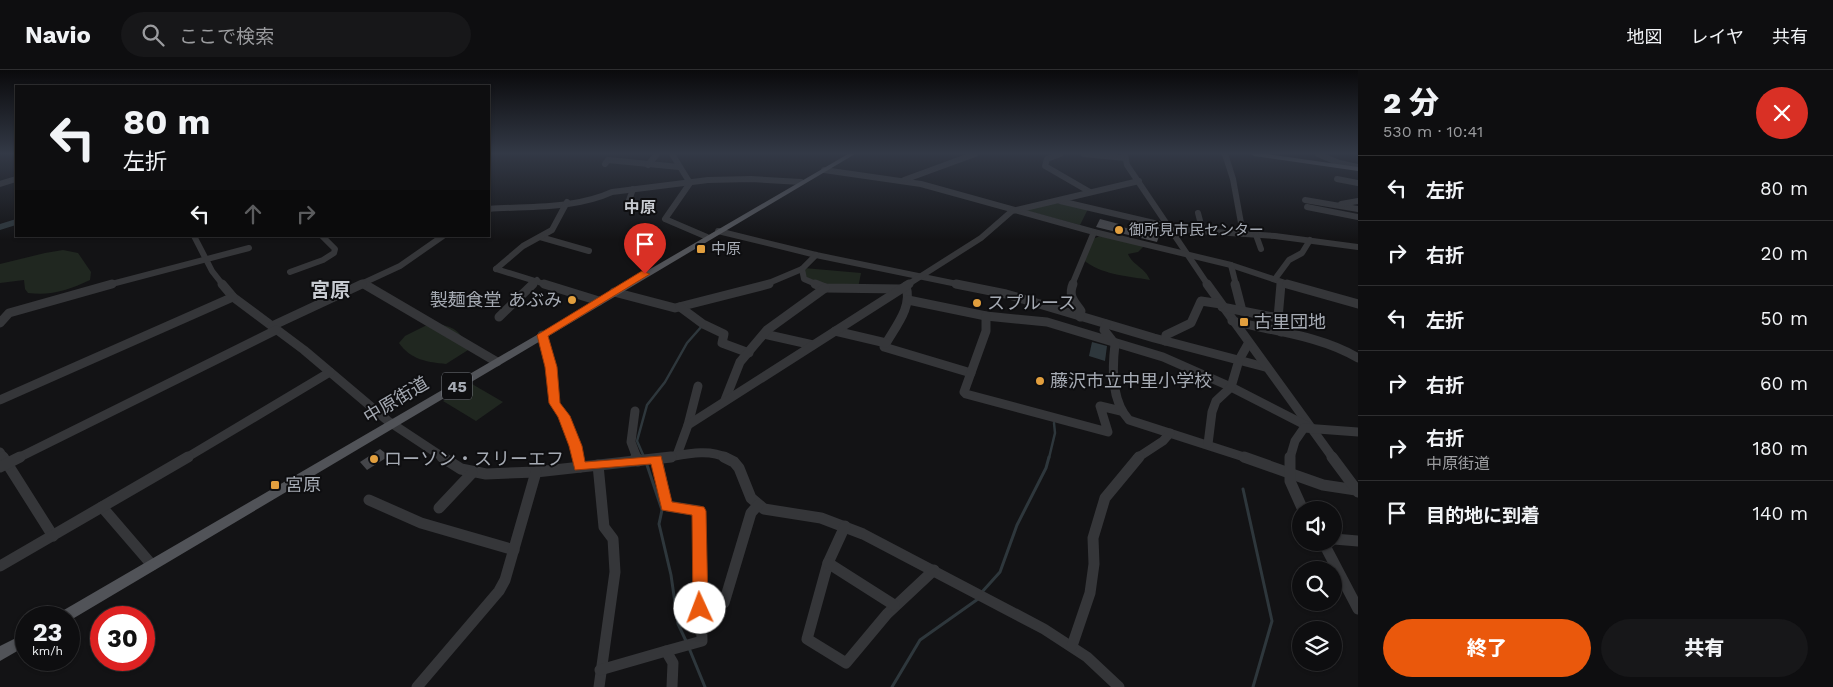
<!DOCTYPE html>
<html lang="ja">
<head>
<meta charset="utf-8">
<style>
	:root { --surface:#0e0e10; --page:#171719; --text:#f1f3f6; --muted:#9b9c9f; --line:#2e2e30; --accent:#ea580c }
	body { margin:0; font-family:"Work Sans","Noto Sans JP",sans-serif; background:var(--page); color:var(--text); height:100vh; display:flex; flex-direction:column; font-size:19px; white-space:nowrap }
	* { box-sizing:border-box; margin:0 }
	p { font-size:16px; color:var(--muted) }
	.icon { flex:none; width:28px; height:28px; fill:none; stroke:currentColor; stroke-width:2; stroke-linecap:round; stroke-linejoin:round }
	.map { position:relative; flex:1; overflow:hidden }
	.details { display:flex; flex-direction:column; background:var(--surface); width:475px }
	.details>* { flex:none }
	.hud { position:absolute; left:15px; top:15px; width:475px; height:152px; border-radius:0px; box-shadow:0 1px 4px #0004,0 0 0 1px var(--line); background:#0e0e10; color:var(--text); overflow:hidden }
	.controls { position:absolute; left:1292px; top:431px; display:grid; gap:10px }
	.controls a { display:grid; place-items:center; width:50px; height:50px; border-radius:50%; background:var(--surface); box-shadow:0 1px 4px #0004,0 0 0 1px var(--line); font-size:25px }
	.speed { position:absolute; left:15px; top:536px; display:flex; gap:10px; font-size:25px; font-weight:700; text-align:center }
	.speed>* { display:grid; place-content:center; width:65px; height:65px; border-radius:50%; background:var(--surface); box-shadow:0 1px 4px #0004,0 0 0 1px var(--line); line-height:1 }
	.speed small { font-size:12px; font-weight:400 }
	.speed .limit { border:8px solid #d22; background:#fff; color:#111 }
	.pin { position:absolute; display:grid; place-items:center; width:42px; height:42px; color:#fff; margin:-51px -21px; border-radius:50% 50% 50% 0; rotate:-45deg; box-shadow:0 0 5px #0007 }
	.pin .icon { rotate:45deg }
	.me { position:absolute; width:55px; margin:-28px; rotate:358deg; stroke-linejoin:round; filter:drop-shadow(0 0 4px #0008) }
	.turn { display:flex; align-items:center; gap:18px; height:105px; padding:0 25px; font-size:22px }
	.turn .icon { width:65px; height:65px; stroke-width:2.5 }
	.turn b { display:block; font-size:35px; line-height:42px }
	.lanes { display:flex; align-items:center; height:48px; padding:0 25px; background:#0003; justify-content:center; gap:25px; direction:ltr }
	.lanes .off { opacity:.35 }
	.round { display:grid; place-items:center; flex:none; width:52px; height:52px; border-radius:26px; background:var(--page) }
	.summary { display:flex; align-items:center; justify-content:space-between; height:85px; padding:0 25px }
	h1 { font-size:30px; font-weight:800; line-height:38px }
	.cta { display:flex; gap:10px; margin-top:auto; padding:10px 25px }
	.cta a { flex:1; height:58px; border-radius:30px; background:var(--accent); color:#fff; font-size:20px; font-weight:800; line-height:58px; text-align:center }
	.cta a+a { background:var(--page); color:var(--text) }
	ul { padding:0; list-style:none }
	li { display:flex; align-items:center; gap:15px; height:65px; padding:0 25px; border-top:1px solid var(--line) }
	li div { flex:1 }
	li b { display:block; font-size:19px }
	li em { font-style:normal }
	header { display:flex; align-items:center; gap:30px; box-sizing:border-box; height:70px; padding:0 25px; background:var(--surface); border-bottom:1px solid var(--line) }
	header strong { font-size:24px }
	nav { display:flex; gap:28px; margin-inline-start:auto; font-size:18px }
	.search { width:350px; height:45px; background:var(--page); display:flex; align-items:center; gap:12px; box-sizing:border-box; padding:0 18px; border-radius:28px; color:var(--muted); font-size:19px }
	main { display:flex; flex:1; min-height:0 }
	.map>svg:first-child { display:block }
</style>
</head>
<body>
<header>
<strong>Navio</strong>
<div class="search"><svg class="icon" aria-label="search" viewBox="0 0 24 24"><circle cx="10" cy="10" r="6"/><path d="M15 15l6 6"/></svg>ここで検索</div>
<nav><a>地図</a><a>レイヤ</a><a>共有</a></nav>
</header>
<main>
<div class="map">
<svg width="1358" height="617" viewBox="0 0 1358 617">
	<rect width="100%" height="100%" fill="#131315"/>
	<g fill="#202720">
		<path d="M1057 133 1088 139 1080 155 1024 140Z"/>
		<path d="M1100 166 1145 175 1138 182 1128 184C1133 196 1145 197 1150 210 1127 206 1101 205 1082 189L1093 169Z"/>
		<path d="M63 180 78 183 91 202 90 210C68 220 52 226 28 223L25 219 24 210 0 213V194L45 183Z"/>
		<path d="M804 198 861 203 858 218 827 216 806 208Z"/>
		<path d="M431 253C454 257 459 258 468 280L446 294C427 292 411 290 399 273L405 266Z"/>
		<path d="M472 314 503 332 476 351 443 331Z"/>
	</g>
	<path fill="#2e373c" d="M1092 272 1107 276 1105 291 1089 286Z"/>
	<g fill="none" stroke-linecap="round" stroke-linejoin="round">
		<g stroke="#2e373c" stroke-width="2.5">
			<path d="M644 387 637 371 647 335 665 312 687 273 702 256"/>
			<path d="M1049 388 1055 363 1054 353"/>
		</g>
		<g stroke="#2e373c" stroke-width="3">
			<path d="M646 392 662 440 659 454 671 505 678 554 687 573"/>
			<path d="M1243 419 1272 551 1253 617"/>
			<path d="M982 522 1000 502 1017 455 1046 398 1049 387"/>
			<path d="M689 578 705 617"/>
			<path d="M892 617 920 570 978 529"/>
		</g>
		<path fill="#2e373c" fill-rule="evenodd" d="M16 149V155L0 160V154Z"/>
	</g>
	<g fill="#45464a">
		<path d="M1100 149 1119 154 1118 156 1159 166 1157 172 1096 157Z"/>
		<path d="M380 379 389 386 367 400 360 392Z"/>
	</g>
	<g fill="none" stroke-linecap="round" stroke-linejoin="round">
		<g stroke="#353639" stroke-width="6">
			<path d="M672 84 690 113"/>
			<path d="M1060 84 1047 89 1045 96 1090 122"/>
			<path d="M1084 84 1125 88"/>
			<path d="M1125 84 1127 95 1208 215"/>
			<path d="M1225 84 1233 109 1243 164"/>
			<path d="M1318 84 1339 93 1358 97"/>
			<path d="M605 94 608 90 679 97"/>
			<path d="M648 95 657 84"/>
			<path d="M824 100 921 114 1094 162 1231 195 1291 215"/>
			<path d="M1337 109 1358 113"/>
			<path d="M904 110 975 84"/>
			<path d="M690 113 665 149 707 167"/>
			<path d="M0 114 16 109"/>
			<path d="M1305 130 1358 139"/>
			<path d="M1060 131 1184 160 1275 166 1358 177"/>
			<path d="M1341 134 1358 131"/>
			<path d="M627 136 633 119"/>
			<path d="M1307 137 1358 147"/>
			<path d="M489 139C529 136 575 139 612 122L708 110 751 109 801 112"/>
			<path d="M1198 143 1203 162"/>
			<path d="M718 161 816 185 962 215"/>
			<path d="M1256 165 1261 179"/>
			<path d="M194 166 212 201 223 215"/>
			<path d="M540 167 589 181"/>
			<path d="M1231 195 1236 215"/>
			<path d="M496 199 548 215"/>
			<path d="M496 199 523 176 552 160 567 132"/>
			<path d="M802 199 804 209 818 215"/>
			<path d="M290 202 323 190 334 183 335 179 322 166"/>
			<path d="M1275 209 1289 190 1302 183 1310 170"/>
			<path d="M363 213 366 215"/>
			<path d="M108 215 249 178"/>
			<path d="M359 215 400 196 443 166"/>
			<path d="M532 215 537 210"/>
			<path d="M764 215 802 199 816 185"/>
			<path d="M907 215 981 168 1012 141 1139 111"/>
			<path d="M1072 215 1094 162"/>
			<path d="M1281 215V212"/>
		</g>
		<g stroke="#353639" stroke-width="9">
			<path d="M222 214 233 227 304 280 388 351 444 388"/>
			<path d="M364 214 497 292"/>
			<path d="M544 214 599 231"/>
			<path d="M815 214 825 218 901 219"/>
			<path d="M956 214 1006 224 1154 268 1265 297"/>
			<path d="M1073 214C1068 226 1074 231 1081 241L1080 247"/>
			<path d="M1207 214 1333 388"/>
			<path d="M1235 214 1242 241"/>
			<path d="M1281 214 1278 248 1281 262"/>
			<path d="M1287 214 1358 234"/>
			<path d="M906 216C913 238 894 258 884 277L971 303"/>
			<path d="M614 222 675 238 769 214"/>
			<path d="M908 230 986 246 1047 252 1163 287 1231 317 1313 359"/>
			<path d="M680 237 703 254 724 264 722 273 749 283"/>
			<path d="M1222 237 1278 248"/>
			<path d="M986 246V261L964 322 966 324 1108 362 1100 336 1121 341"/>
			<path d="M499 247 533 214"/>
			<path d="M1232 251C1273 261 1322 266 1358 288"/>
			<path d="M0 253 9 243 112 214"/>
			<path d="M1106 254 1104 260 1115 274C1112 299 1111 331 1129 350L1247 388"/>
			<path d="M272 256 362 214"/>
			<path d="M835 261 886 273"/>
			<path d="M764 264 813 275"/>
			<path d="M542 265 551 297 554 333 564 346 576 375 578 388"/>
			<path d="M1165 271 1166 265 1191 253 1201 231 1221 234"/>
			<path d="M0 330 233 227"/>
			<path d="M725 330 740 292 767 260 825 218"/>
			<path d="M635 341 631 372 637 388"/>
			<path d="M688 355 698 316"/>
			<path d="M1208 374 1212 342 1216 331 1231 317 1239 290 1248 274"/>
			<path d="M0 382 4 388"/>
			<path d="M677 385 688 355 909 214"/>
			<path d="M18 388 276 260"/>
			<path d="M186 388 330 302"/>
			<path d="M663 388C683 385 708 378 727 388"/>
			<path d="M1137 388 1163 371 1170 363"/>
			<path d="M1290 388 1295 371 1304 358 1358 362"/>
		</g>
		<g stroke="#353639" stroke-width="11">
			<path d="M3 387 53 466"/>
			<path d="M442 387 461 399 486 404 536 402 671 387"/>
			<path d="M578 387 580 397"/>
			<path d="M636 387 638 391"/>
			<path d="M724 387 734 392 739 398 751 428 764 439 821 448 863 464 1044 559 1087 587 1119 617"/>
			<path d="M1244 387 1323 415 1356 420"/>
			<path d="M1290 387V411L1303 440"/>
			<path d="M1332 387 1358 422"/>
			<path d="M657 389 667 436 699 441 702 571 666 581"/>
			<path d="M598 395 604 457 613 469 615 502 599 617"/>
			<path d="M0 397 20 387"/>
			<path d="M369 430 421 453 514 480"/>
			<path d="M102 437 152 495"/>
			<path d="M439 438 472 403"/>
			<path d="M845 456 828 493 807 569 846 593 887 544 934 500"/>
			<path d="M1334 469 1358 471"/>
			<path d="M1323 472 1358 539"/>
			<path d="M828 493 894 535"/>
			<path d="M0 496 188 387"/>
			<path d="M700 538 724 533 751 443 758 435"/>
			<path d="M1072 576 1090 523 1094 494 1093 468 1105 428 1139 387"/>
			<path d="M600 600 666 581 673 593 672 617"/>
			<path d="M417 617 499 521 505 510 536 402"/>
		</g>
		<g fill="#515358" fill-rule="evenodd">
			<path d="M848 84H855L69 551V548H55L57 544Z"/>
			<path d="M1251 84H1267L1358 97V101L1254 86Z"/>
			<path d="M26 563V576L0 591V576Z"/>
		</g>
	</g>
	<linearGradient id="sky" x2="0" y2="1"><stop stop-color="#0a0a0c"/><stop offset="0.49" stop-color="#333946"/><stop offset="1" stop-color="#333946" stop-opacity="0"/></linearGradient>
	<rect width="1358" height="170" fill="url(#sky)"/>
	<path fill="#ea580c" stroke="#983908" d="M642 201 650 204 548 266 557 297 560 333 570 346 582 376 585 392 661 386 672 432 704 437 706 441 708 538 706 542 700 544 695 542 693 538 692 445 662 440 651 394 575 400 569 376 558 347 549 333 545 297 537 265Z"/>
	<g fill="#e29f3e" stroke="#0e0e10" stroke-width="2">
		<circle cx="1119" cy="160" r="5"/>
		<rect x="696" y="174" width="10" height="10" rx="2.5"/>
		<circle cx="572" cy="230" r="5"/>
		<circle cx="977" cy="233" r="5"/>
		<rect x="1239" y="247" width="10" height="10" rx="2.5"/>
		<circle cx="1040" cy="311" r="5"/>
		<circle cx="374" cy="389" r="5"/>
		<rect x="270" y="410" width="10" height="10" rx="2.5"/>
	</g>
	<g text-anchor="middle" stroke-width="4" stroke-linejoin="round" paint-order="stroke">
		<g font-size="15" fill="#a6abb4" stroke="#0e0e10" text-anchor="start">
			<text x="1129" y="165">御所見市民センター</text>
			<text x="711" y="184">中原</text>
		</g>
		<g font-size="16" font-weight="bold" fill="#c7cad0" stroke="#0e0e10">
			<text x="640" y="143">中原</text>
		</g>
		<rect fill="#0e0e10" stroke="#787c83" stroke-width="1" x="442" y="302.5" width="30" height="27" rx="4"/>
		<g font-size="16" font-weight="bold" fill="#a6abb4">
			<text x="457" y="322">45</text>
		</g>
		<g font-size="18" fill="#a6abb4" stroke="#0e0e10" text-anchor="start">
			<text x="562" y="236" text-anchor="end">製麺食堂 あぶみ</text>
			<text x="987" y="239">スプルース</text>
			<text x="1254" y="258">古里団地</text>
			<text x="1050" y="317">藤沢市立中里小学校</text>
			<text x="384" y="395">ローソン・スリーエフ</text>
			<text x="285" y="421">宮原</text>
		</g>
		<g font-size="18" fill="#a6abb4" stroke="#0e0e10">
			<text transform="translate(396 330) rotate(-31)" y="6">中原街道</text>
		</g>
		<g font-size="20" font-weight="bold" fill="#c7cad0" stroke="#0e0e10">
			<text x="330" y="227">宮原</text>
		</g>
	</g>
</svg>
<div class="controls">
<a><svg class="icon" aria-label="sound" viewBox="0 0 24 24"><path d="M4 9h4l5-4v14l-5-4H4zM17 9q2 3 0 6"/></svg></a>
<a><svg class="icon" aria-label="search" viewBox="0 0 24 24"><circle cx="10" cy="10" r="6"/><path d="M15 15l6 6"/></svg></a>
<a><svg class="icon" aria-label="layers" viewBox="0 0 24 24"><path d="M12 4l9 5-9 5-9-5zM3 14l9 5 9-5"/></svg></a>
</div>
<div class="speed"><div>23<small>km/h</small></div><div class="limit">30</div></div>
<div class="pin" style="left:645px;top:204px;background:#d93025"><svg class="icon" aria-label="arrive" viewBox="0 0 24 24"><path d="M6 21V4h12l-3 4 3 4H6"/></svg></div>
<svg class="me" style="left:700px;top:538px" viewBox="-20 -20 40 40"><circle r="19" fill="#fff"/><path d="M0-13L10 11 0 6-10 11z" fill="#ea580c"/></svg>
<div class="hud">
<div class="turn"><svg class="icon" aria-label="left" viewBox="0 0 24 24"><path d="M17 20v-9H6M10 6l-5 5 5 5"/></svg><div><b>80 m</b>左折</div></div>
<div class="lanes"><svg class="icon" aria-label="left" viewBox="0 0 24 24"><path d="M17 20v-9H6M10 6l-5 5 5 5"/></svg><svg class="icon off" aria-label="ahead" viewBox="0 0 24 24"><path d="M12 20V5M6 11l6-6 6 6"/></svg><svg class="icon off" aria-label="right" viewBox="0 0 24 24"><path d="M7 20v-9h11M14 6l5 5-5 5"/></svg></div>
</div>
</div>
<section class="details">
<div class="summary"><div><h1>2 分</h1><p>530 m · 10:41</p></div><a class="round" style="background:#d93025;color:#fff"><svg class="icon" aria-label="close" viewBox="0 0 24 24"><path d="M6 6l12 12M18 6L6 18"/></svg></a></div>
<ul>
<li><svg class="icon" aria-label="left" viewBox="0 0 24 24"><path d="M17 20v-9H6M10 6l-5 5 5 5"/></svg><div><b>左折</b></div><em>80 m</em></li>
<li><svg class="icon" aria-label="right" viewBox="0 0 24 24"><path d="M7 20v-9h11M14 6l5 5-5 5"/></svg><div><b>右折</b></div><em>20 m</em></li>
<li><svg class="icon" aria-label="left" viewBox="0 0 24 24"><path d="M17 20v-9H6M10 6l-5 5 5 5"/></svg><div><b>左折</b></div><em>50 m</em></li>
<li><svg class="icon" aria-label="right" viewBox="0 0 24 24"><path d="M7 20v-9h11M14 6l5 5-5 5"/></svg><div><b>右折</b></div><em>60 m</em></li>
<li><svg class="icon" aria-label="right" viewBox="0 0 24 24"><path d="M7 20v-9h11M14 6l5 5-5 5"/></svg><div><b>右折</b><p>中原街道</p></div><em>180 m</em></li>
<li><svg class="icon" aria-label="arrive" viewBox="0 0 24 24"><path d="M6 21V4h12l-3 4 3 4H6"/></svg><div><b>目的地に到着</b></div><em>140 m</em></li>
</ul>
<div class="cta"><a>終了</a><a>共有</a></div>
</section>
</main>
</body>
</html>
